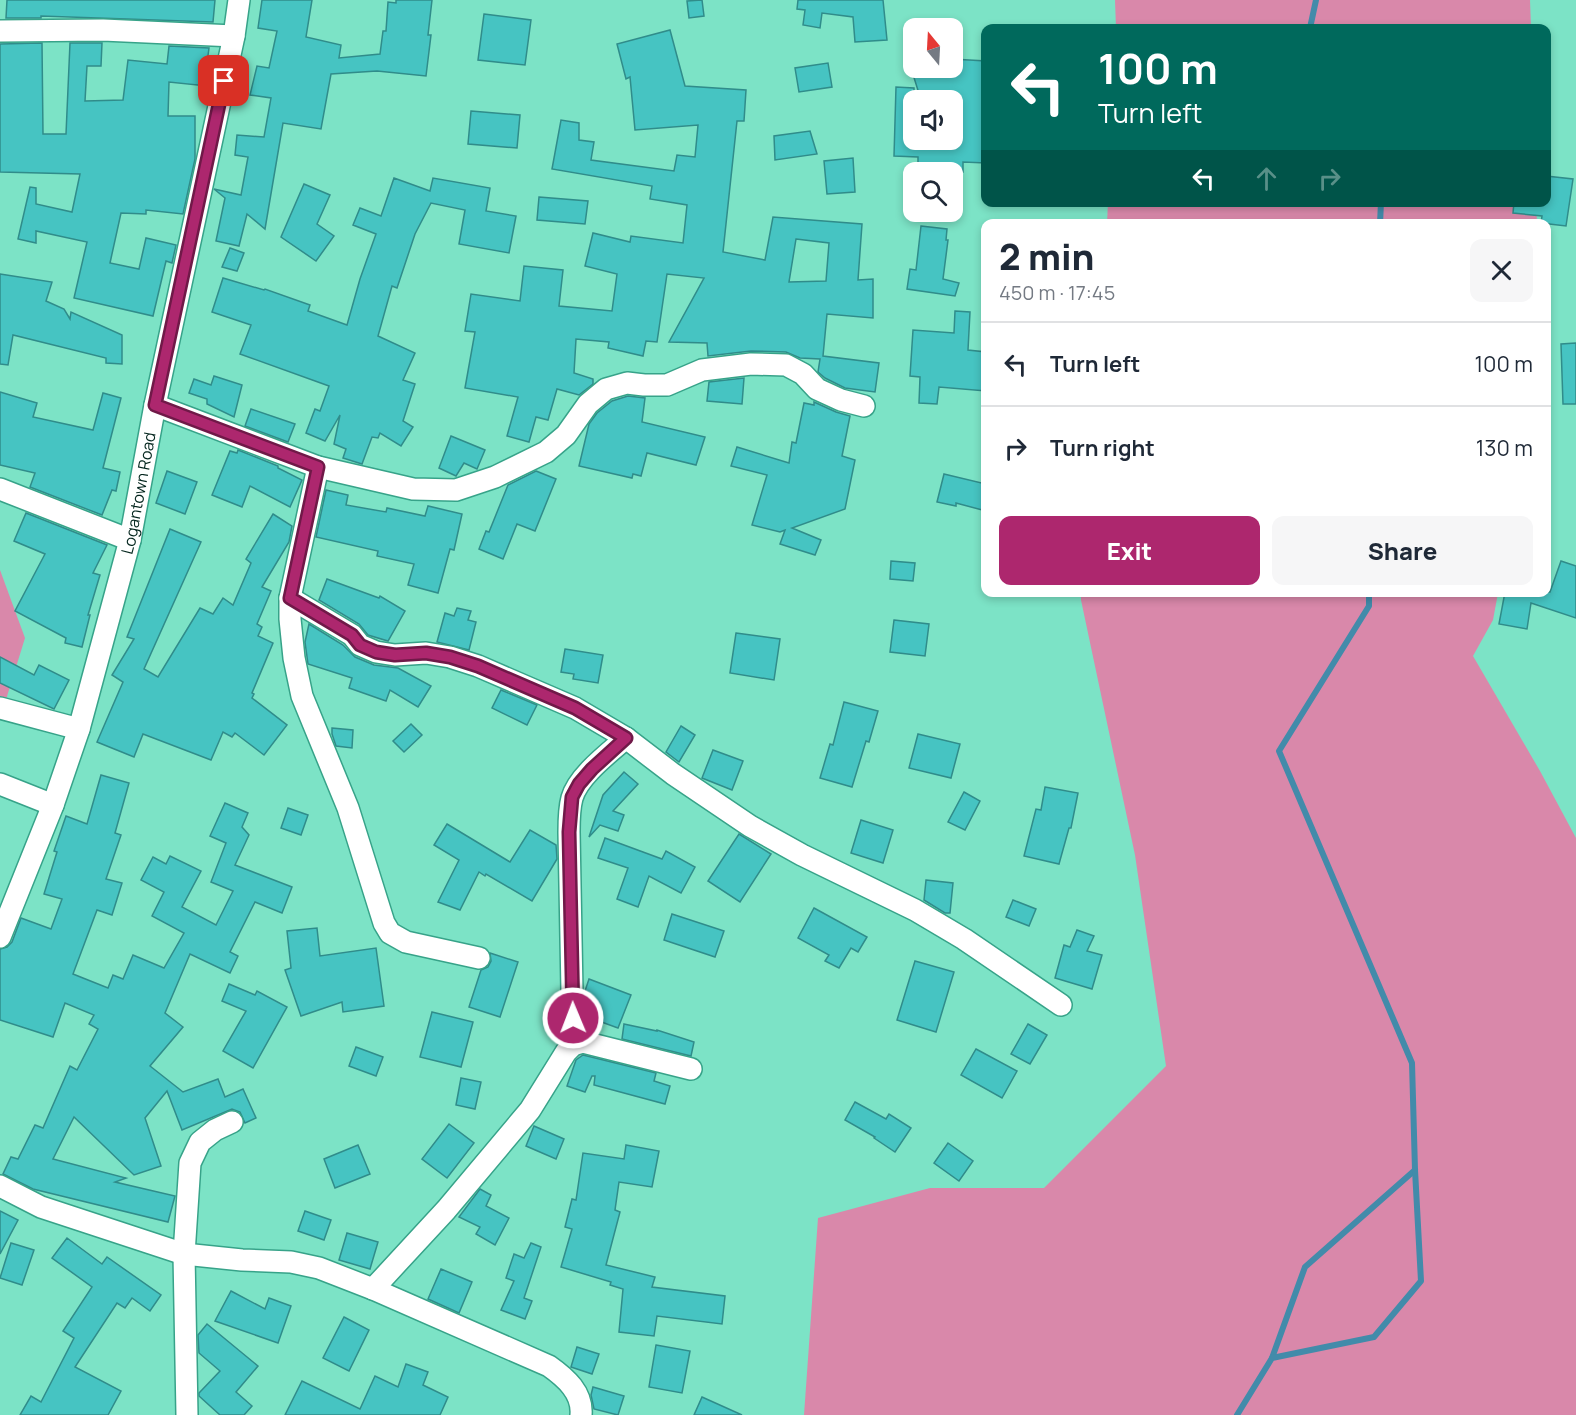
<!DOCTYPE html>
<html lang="en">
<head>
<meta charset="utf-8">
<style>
	:root { --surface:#fff; --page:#f6f6f7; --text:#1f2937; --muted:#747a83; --line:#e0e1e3; --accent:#ad276e }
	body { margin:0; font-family:Manrope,sans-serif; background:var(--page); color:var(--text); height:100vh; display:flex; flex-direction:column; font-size:22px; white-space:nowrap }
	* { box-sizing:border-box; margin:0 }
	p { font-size:20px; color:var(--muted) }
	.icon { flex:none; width:33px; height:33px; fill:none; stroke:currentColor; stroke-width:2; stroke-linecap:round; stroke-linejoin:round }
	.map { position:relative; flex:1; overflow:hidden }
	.drawer { position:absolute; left:981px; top:219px; width:570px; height:378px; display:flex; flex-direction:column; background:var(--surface); border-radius:12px; box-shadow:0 3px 9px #0003 }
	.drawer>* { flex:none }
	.guide { position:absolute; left:981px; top:24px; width:570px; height:183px; border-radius:12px; box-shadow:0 3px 9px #0003; background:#00695c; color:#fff; overflow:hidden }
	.needle { width:39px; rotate:342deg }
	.fabs { position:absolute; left:903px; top:18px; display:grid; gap:12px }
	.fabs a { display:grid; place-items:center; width:60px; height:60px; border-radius:12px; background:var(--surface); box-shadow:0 3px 9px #0003; font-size:30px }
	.pin { position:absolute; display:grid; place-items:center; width:51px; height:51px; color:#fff; margin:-26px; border-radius:12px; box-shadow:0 3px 9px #0006 }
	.me { position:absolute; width:66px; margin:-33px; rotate:359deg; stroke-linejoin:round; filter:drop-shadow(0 0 4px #0008) }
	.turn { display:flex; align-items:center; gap:21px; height:126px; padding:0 18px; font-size:27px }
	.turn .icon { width:78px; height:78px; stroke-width:2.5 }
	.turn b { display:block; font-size:42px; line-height:51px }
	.lanes { display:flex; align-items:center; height:57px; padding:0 18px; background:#0003; justify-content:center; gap:30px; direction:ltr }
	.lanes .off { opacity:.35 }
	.round { display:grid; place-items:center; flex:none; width:63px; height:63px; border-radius:12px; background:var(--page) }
	.summary { display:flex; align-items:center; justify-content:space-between; height:102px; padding:0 18px }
	h1 { font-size:36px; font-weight:800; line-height:45px }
	.button { display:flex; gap:12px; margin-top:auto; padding:12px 18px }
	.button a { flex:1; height:69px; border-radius:12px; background:var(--accent); color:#fff; font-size:24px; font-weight:800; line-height:69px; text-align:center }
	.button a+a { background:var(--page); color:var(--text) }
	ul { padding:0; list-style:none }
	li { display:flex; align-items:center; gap:18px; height:84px; padding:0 18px; border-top:2px solid var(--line) }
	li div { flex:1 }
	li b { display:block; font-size:22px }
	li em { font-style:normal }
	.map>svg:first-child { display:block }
</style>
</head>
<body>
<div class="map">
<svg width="1576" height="1415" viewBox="0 0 1576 1415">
	<rect width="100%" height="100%" fill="#7ce3c6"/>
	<g fill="#d988aa">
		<path d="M1115 0H1530L1531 28H1116Z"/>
		<path d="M1108 202 1536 203 1537 223 1107 224Z"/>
		<path d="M0 570 25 638 0 719Z"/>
		<path d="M1081 593H1498L1493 620 1473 656 1540 771 1576 838V1415H804L818 1218 930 1188H1044L1166 1066 1135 855 1081 600Z"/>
	</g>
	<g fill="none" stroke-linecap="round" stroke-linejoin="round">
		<g stroke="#428baa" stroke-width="6">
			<path d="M1310 28 1316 0"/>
			<path d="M1380 224 1381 202"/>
			<path d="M1272 1358 1305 1267 1415 1170"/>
			<path d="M1237 1415 1272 1358 1374 1337 1421 1281 1415 1170 1412 1063 1279 751 1369 606V592"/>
		</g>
	</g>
	<g fill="#46c4c2" stroke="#308c8a" stroke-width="1.5" fill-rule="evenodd">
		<path d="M7 0H215L213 22 41 16V18H6Z"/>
		<path d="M262 0H312L306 37 341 45 339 58 380 54 383 31H386L388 2 396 3V0H432L428 35H431L426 76 377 71 331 74 321 129 283 123 265 229 247 214 239 246 216 241 225 198 214 189 241 195 248 157 235 155 237 135 264 137 271 98 250 95 257 66 269 68 277 31 258 28Z"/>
		<path d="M702 0 704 16 689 18 687 1Z"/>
		<path d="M798 0H883L887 40 855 42 853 17 822 13 820 28 803 25 805 10 797 9Z"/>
		<path d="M484 14 531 20 525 65 478 60Z"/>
		<path d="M670 30 685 86 746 90 744 121H737L723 252 765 260 773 217 862 224 858 280 873 279V318L827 314 823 356 879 363 875 392 845 388 825 378 818 372 820 359 800 358 786 352 751 351 708 356 707 343 669 342 704 278 667 274 657 342 646 341 643 356 608 348 609 342 576 339 574 373 593 379V384L579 395 557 389 548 420 536 417 529 442 507 436 518 397 465 388 475 332 465 331 471 294 520 301 524 266 563 270 559 306 612 311 617 274 585 266 593 233 630 242 631 236 683 243 687 205 650 199 652 186 552 169 561 120 579 123V140L594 142 591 160 674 171 677 155 695 157 698 125 635 130 630 77 626 79 617 44ZM796 239 829 243 826 281 789 282Z"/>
		<path d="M42 43 43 134H66L70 43H102L101 66H87L85 101 123 100 128 60 167 64 169 46 209 48 206 70 209 71 207 86 169 82 168 116H195V159L183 214 146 210V214L121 213 110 263 139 269 146 238 176 245 172 263 166 261 153 316 74 298 87 242 36 231V243L18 239 30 187 36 188V204L72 212 80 174 0 172V44Z"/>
		<path d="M952 59 986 61V163L963 162V172H918V157L894 156 896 87 914 88V140H952L954 100H921L911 68H952Z"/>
		<path d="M828 63 832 87 799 92 795 68Z"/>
		<path d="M471 111 520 115 517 148 468 144Z"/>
		<path d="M810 131 817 154 775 160 774 136Z"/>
		<path d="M853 158 855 192 827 194 824 161Z"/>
		<path d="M1546 176 1573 179 1566 226 1541 223 1542 216 1513 213 1514 202H1546Z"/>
		<path d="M394 178 430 191 433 178 490 188 486 211 516 216 509 253 459 244 465 210 431 203 415 234 397 288 392 286 378 336 415 353 403 380 415 384 403 421 413 427 401 446 380 433 378 438 372 437 362 464 343 458 346 449 334 444 340 415 325 441 306 433 315 409 320 411 329 386 240 354 251 325 212 312 223 278 264 290 265 289 310 305 308 311 347 325 360 279 376 234 353 225 360 208 381 216Z"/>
		<path d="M304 184 330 195 317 224 334 236 316 261 281 237Z"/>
		<path d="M539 197 588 201 585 224 537 220Z"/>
		<path d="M921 226 947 229 946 240H948L943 279 959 283 955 296 907 289 910 269 916 270Z"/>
		<path d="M230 248 244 253 237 271 222 267Z"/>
		<path d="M0 274 52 282 46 301 64 309 70 319 71 312 122 335V364L106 363V358L13 335 8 365 0 364Z"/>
		<path d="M955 311 970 312 968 350 986 352V391L939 387 937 404 919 403 920 377 910 376 913 330 954 333Z"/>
		<path d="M1576 343V404H1563L1561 344Z"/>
		<path d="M214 376 242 385 234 417 207 404V399L189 393 194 379 211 385Z"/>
		<path d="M744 378 742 404 707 401 709 382Z"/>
		<path d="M0 392 37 403 33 417 93 430 103 393 121 398 103 468 120 472 116 491 112 490 102 515 30 487 35 473 0 465Z"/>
		<path d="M628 396 645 398 642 422 705 437 696 465 647 453 641 476 633 474 632 478 579 466 589 424 597 413 612 401Z"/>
		<path d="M814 402 836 412 850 416 842 456 855 460 845 509 792 528 821 540 815 555 780 544 785 530 780 532 752 525 767 475 731 466 737 447 789 463 792 442 796 443 804 403 814 405Z"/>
		<path d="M251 409 295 424 288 442 245 426Z"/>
		<path d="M451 436 485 450 477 469 464 463 456 476 439 468Z"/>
		<path d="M238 450 278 466V468L302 480 290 507 250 486 242 507 212 495 230 451 237 453Z"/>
		<path d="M167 471 197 482 185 514 156 503Z"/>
		<path d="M536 471 556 479 535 531 517 524 503 559 479 549 486 531 489 532 508 485Z"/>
		<path d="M944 474 986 484V511L956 503V506L937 502Z"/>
		<path d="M326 490 348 495 346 505 386 512 387 508 425 516 428 506 462 514 454 550 450 549 438 593 408 585 414 564 377 556 378 551 316 537Z"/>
		<path d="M26 513 107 545 93 573 100 575 88 615H90L82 647 65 643 66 638 15 611 45 554 14 541Z"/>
		<path d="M273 514 292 526 289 542 262 587 271 591 257 624 262 627 258 636 273 643 252 693 254 694 252 698 287 725 264 755 235 733 232 737 223 732 211 760 143 734 134 757 97 742 123 682 112 675 134 639 127 637 170 529 201 542 144 669 158 677 200 608 213 614 223 598 233 605 251 563 246 559Z"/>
		<path d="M891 561 915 563 913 581 890 579Z"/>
		<path d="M1561 561 1576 566V618L1531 603 1527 629 1499 624 1505 592H1550Z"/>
		<path d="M327 579 379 598 380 596 405 611 388 641 368 635 359 624 319 600Z"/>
		<path d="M457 608 471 611 468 620 476 622 469 650 437 642 445 613 454 616Z"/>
		<path d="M894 620 929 624 925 656 890 652Z"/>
		<path d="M309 624 343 645 355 657 374 665 398 668 431 686 418 707 390 690 386 701 349 688 352 678 308 664 305 642Z"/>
		<path d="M736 633 780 639 774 680 730 673Z"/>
		<path d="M565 649 603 655 598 683 573 679 574 674 561 672Z"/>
		<path d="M0 657 34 675 39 665 69 680 54 709 0 683Z"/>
		<path d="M501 690 537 705 527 725 492 708Z"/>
		<path d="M844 702 878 711 869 742 866 741 852 787 820 778 830 744 833 745Z"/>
		<path d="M411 724 422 735 404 752 393 741Z"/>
		<path d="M681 726 695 735 679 762 666 752Z"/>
		<path d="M332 728 353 730 352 748 336 746 332 734Z"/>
		<path d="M918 734 960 744 951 778 909 768Z"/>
		<path d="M713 750 743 761 732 790 702 778Z"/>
		<path d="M624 772 638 784 613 811 624 815 618 831 600 825 589 837 603 795Z"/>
		<path d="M101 775 129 783 115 833 121 835 106 879 122 883 112 915 97 910 73 974 108 988 113 975 123 979 133 955 164 968 184 933 152 916 164 892 141 880 153 857 166 864 170 856 201 871 182 907 216 925 233 891 211 882 226 843 210 836 225 803 248 813 242 827 249 835 235 865 292 887 282 913 255 902 230 952 238 956 230 973 190 954 165 1013 183 1027 150 1066 183 1092 218 1079 225 1097 243 1089 256 1118 245 1123 240 1112 232 1109 182 1130 167 1091 145 1118 161 1166 134 1175 74 1117 53 1159 126 1178 115 1182 175 1196 168 1222 33 1189 3 1174 11 1157 18 1159 35 1125 43 1128 70 1066 77 1070 98 1029 89 1024 94 1015 65 1003 53 1037 0 1020V949L7 947 12 942 21 918 51 929 62 899 44 894 57 852 54 851 66 816 87 824Z"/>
		<path d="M1045 787 1078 793 1071 828H1069L1059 864 1024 856 1036 809 1041 810Z"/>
		<path d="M964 792 980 801 965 830 948 822Z"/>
		<path d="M288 808 308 815 301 835 281 828Z"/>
		<path d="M861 820 893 830 883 863 851 853Z"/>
		<path d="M447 824 510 862 530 830 556 845 557 859 532 901 486 874 485 876 479 872 460 910 438 902 459 860 434 845Z"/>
		<path d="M739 834 771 854 740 902 708 881Z"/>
		<path d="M605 838 662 859 666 851 695 867 681 893 649 876 638 907 617 899 628 868 598 858Z"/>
		<path d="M926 880 953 883 950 913H945L924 900Z"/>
		<path d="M1013 900 1036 909 1029 926 1006 917Z"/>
		<path d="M814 908 867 937 858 952 851 948 839 968 825 961 829 955 798 938Z"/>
		<path d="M672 914 724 931 715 957 664 940Z"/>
		<path d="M317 928 320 956 376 948 384 1006 343 1012 342 1002 301 1016 285 970 291 968 287 931Z"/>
		<path d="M1077 930 1094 936 1087 951 1102 955 1092 989 1055 978 1064 945 1070 947Z"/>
		<path d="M490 953 518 962 500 1017 469 1007 481 970 488 967 491 961Z"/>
		<path d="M915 961 954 972 936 1032 897 1020Z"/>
		<path d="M589 979 631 995 618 1028 585 1016V991Z"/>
		<path d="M229 984 255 995 257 991 287 1007 253 1068 223 1051 246 1011 222 1001Z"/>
		<path d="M432 1012 473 1022 461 1067 420 1057Z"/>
		<path d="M624 1024 657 1031V1030L694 1042 691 1056 622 1039Z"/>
		<path d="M1028 1024 1047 1035 1030 1064 1011 1054Z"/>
		<path d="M356 1047 383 1057 376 1076 349 1066Z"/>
		<path d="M976 1049 1017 1071 1002 1098 961 1075Z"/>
		<path d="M583 1055 656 1073 654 1081 670 1086 665 1104 594 1085 595 1076H592L585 1092 567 1086 576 1060Z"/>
		<path d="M461 1078 481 1082 475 1109 456 1105Z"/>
		<path d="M855 1102 886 1119 889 1114 911 1128 895 1152 874 1138 875 1137 845 1120Z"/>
		<path d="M449 1124 474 1143 447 1178 422 1159Z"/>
		<path d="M534 1126 564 1139 556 1159 526 1146Z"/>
		<path d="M948 1143 973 1161 959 1181 934 1163Z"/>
		<path d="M358 1145 370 1174 335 1188 324 1159Z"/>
		<path d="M626 1145 659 1151 652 1187 619 1182 615 1210 620 1212 606 1265 655 1277 652 1287 725 1296 722 1324 657 1316 654 1336 619 1332 623 1289 610 1285 611 1282 561 1267 572 1229 565 1227 572 1199 576 1200 583 1153 624 1159Z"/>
		<path d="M480 1189 491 1195 486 1206 509 1218 495 1245 476 1234 480 1227 459 1217Z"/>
		<path d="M0 1211 18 1220 0 1254Z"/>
		<path d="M305 1211 331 1220 324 1240 298 1231Z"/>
		<path d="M347 1233 378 1242 370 1269 339 1260Z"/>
		<path d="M67 1238 102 1264 107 1257 161 1295 150 1311 132 1298 125 1308 117 1303 75 1367 121 1391 108 1415H20L31 1396 41 1402 74 1338 63 1331 92 1287 52 1258Z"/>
		<path d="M11 1243 34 1250 22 1285 0 1278Z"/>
		<path d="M531 1243 541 1247 524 1298 532 1301 525 1319 501 1310 514 1281 506 1278 514 1254 524 1258Z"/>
		<path d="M441 1269 472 1282 459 1313 428 1299Z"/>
		<path d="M231 1291 265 1309 269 1298 291 1306 278 1343 215 1321Z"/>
		<path d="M344 1317 369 1330 349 1371 323 1358Z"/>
		<path d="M207 1324 258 1366 236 1392 252 1406 244 1415H220L199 1396V1393L220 1371 199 1353 198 1335Z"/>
		<path d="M656 1345 690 1351 682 1393 649 1387Z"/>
		<path d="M577 1347 599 1354 592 1374 571 1367Z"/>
		<path d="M406 1364 428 1372 423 1385 448 1397 440 1415H285L302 1381 360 1409 375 1376 398 1387Z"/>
		<path d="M593 1387 624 1396 618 1415 594 1409 591 1395Z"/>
		<path d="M702 1397 742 1415H694Z"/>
	</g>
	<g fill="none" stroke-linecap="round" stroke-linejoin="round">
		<defs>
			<g id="minor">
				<path d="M0 31 103 30 234 36"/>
				<path d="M155 405 318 467 413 489 456 490 495 477 546 452 566 435 588 404 606 389 627 383 644 385H667L702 370 751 364 786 365 803 374 817 389 841 400 864 406"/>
				<path d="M318 467 290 598V619L294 658 302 696 348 808 384 923 390 933 406 942 479 958"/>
				<path d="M0 489 130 540"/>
				<path d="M290 598 352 635 360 645 376 652 395 655 426 653 450 657 478 666 575 708 626 738 673 774 750 826 802 855 915 910 964 939 1061 1005"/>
				<path d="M0 708 79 729"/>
				<path d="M0 784 53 805"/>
				<path id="s1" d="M0 937 53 805 79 729 130 540 155 405 234 36 239 0"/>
				<path d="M573 1045 569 832C569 821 569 809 572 798 578 776 609 753 626 738"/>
				<path d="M0 1186 41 1207 184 1254 242 1260 291 1262 319 1268 373 1289 549 1366C566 1378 583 1393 581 1415"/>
				<path d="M373 1289 446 1210 530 1110 566 1052 573 1045 583 1042 691 1069"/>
				<path d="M187 1415 184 1254 190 1163 200 1142 215 1130 232 1122"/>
			</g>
		</defs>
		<use href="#minor" stroke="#37a389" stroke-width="24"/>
		<use href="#minor" stroke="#fff" stroke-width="21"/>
	</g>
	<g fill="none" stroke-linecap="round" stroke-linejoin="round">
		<defs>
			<path id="route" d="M224 81 155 405 318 467 290 598 352 635 360 645 376 652 395 655 426 653 450 657 478 666 575 708 626 738 592 769 579 784 572 797 569 832 573 1018"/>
		</defs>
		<use href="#route" stroke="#701948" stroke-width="15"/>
		<use href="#route" stroke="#ad276e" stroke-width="10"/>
	</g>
	<g text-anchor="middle" stroke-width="4.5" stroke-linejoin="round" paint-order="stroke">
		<g font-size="16" fill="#03251d" stroke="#89f0d3">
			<text dy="6" stroke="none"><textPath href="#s1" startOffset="466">Logantown Road</textPath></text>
		</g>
	</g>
</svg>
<div class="fabs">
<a><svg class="needle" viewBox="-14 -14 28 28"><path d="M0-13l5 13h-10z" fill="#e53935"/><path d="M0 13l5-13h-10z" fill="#747a83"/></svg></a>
<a><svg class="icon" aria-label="sound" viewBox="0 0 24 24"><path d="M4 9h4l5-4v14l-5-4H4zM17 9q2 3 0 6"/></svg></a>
<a><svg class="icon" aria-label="search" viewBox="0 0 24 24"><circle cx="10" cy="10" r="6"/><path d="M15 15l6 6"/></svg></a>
</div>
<div class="pin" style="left:224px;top:81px;background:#d93025"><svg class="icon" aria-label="arrive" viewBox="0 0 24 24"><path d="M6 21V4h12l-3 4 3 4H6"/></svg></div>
<svg class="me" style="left:573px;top:1018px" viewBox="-20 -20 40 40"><circle r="17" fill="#ad276e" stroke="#fff" stroke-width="3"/><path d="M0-11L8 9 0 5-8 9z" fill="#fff"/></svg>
<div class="guide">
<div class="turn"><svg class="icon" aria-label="left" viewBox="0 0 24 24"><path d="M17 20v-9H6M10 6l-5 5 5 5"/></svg><div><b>100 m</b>Turn left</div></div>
<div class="lanes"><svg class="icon" aria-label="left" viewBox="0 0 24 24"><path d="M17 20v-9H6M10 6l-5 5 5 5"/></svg><svg class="icon off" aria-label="ahead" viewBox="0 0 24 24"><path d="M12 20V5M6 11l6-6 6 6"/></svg><svg class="icon off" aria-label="right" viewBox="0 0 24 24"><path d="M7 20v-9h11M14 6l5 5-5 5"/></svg></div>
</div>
<section class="drawer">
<div class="summary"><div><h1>2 min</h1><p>450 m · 17:45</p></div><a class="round"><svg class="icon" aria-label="close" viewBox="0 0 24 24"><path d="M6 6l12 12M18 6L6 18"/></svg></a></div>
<ul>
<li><svg class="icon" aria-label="left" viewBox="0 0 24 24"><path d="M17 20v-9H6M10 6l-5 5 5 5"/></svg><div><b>Turn left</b></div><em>100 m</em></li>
<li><svg class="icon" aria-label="right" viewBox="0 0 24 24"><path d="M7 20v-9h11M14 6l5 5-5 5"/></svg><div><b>Turn right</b></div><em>130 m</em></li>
</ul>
<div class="button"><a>Exit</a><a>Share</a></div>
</section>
</div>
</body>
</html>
